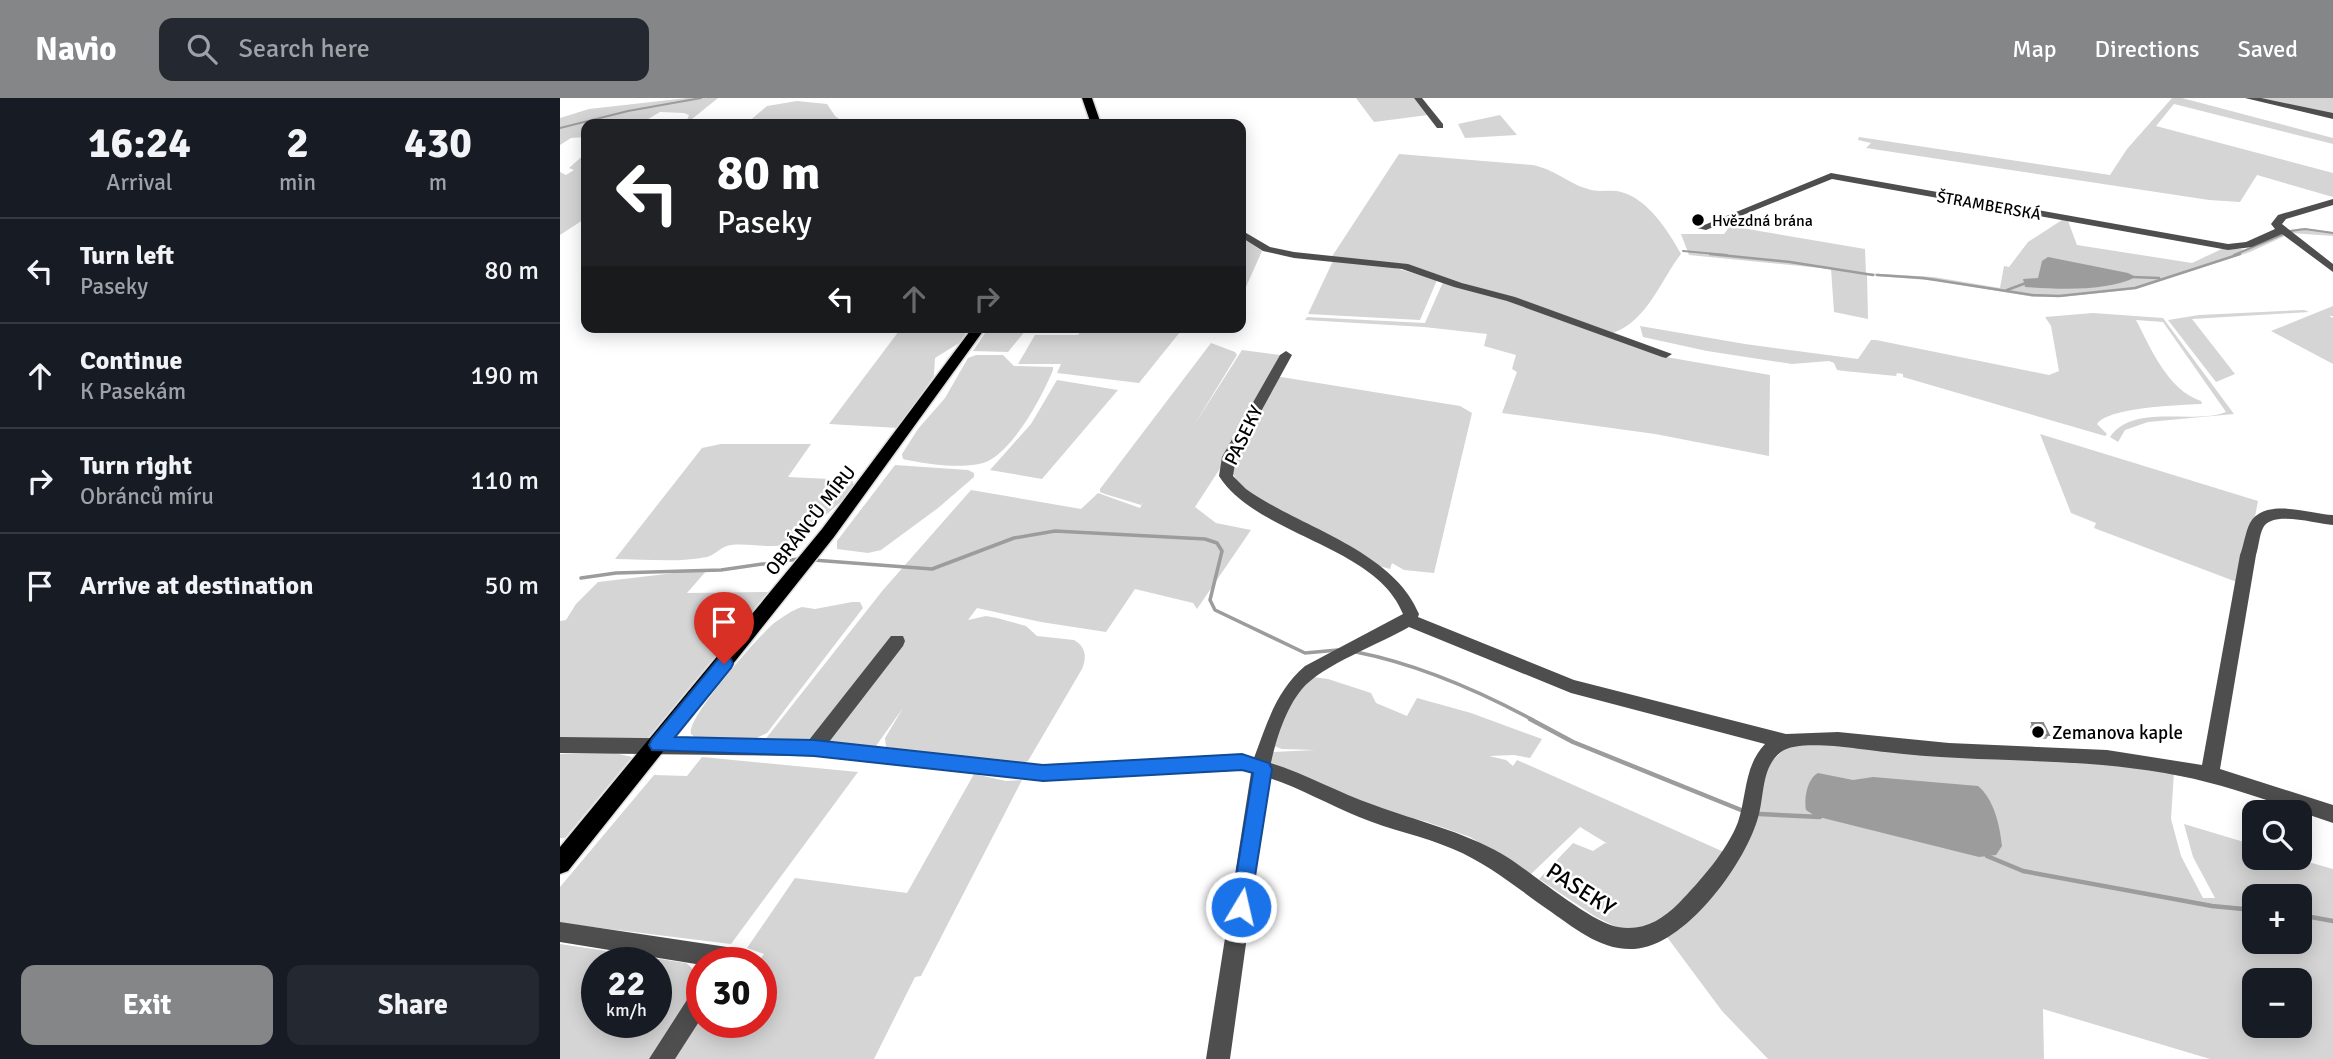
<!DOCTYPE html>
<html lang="en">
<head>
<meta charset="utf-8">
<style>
	:root { --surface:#171b24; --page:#242831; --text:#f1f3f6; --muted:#9ea1a6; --line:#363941; --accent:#858687 }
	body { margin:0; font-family:Signika,sans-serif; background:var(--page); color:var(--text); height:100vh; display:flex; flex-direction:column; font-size:26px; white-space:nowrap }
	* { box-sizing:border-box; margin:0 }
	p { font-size:23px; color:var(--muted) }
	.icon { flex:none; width:38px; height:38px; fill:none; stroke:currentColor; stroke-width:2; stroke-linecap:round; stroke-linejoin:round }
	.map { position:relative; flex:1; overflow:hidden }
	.side { display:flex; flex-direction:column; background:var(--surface); width:560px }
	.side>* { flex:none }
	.guide { position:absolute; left:21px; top:21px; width:665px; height:214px; border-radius:14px; box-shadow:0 4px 18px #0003; background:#202124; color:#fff; overflow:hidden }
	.controls { position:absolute; left:1682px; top:702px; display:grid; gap:14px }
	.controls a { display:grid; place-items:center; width:70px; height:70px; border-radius:14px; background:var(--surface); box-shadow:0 4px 18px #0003; font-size:35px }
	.speed { position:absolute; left:21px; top:849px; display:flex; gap:14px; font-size:35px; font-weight:700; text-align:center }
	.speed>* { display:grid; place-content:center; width:91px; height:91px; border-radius:50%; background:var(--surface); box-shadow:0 4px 18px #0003; line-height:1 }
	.speed small { font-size:18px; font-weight:400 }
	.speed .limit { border:10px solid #d22; background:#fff; color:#111 }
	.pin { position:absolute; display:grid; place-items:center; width:60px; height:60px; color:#fff; margin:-72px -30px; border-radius:50% 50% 50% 0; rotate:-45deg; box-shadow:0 0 7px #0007 }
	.pin .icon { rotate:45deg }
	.me { position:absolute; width:77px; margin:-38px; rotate:9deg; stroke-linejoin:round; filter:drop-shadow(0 0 5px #0008) }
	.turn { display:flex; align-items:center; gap:24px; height:147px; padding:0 21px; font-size:32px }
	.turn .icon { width:91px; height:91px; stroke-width:2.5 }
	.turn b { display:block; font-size:49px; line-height:60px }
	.lanes { display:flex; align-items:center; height:66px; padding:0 21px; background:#0003; justify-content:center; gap:35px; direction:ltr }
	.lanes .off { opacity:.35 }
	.eta { display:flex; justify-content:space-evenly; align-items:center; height:119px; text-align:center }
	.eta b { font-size:42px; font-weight:700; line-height:49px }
	.button { display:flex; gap:14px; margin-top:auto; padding:14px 21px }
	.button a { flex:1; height:80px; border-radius:14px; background:var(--accent); color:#fff; font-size:28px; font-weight:700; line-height:80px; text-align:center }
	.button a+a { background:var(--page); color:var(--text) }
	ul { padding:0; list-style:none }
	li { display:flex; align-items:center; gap:21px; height:105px; padding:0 21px; border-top:2px solid var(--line) }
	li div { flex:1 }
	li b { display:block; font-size:26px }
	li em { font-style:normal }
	header { display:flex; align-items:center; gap:42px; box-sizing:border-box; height:98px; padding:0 35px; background:var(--accent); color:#fff }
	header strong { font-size:33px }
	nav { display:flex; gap:38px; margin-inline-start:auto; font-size:24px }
	.search { width:490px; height:63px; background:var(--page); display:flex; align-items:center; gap:18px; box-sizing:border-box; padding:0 24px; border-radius:14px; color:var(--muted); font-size:26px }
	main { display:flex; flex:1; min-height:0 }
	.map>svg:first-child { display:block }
</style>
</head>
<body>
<header>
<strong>Navio</strong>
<div class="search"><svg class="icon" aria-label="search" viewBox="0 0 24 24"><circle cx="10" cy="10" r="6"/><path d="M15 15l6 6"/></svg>Search here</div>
<nav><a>Map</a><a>Directions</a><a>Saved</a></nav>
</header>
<main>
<section class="side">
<div class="eta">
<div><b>16:24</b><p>Arrival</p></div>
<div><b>2</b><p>min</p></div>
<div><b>430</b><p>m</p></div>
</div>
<ul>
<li><svg class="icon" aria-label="left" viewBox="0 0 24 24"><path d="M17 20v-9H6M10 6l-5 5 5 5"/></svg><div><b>Turn left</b><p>Paseky</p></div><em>80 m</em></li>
<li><svg class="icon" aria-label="ahead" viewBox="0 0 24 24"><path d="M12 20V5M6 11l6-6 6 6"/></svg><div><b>Continue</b><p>K Pasekám</p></div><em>190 m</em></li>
<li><svg class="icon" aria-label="right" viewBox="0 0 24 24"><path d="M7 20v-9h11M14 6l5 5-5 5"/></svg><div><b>Turn right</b><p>Obránců míru</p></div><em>110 m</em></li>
<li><svg class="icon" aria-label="arrive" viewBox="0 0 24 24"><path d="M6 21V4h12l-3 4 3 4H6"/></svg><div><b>Arrive at destination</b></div><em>50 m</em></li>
</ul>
<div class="button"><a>Exit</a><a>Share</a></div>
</section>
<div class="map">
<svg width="1773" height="961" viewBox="0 0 1773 961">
	<rect width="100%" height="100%" fill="#fff"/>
	<g fill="#d5d5d5" fill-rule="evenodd">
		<path d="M127 0H158L132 21 141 26H121L126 24 129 17 124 15 100 14 80 26H26V39L11 40 0 47V20L29 11Z"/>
		<path d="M796 0H855L868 17 814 24Z"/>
		<path d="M1612 0H1622L1773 40V46L1614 6 1596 28 1773 75V99L1697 77 1680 104 1649 102 1306 50 1311 45 1298 42 1299 39 1550 77 1567 51Z"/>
		<path d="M1695 0H1773V16Z"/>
		<path d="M237 3 267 6 275 18 286 26H186L207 8Z"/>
		<path d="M940 17 957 37 905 40 898 26Z"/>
		<path d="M26 55V120L0 137V74L6 77 14 72 9 70Z"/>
		<path d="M839 56 972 67C995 71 1007 85 1028 91 1038 95 1050 91 1061 94 1087 100 1109 134 1121 156 1100 183 1088 222 1053 235L846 166 771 160Z"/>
		<path d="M1502 122 1508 123 1517 147 1632 165 1666 149 1686 152 1728 132 1743 130 1773 134V138L1731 135 1690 154 1577 191 1500 199H1474L1378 183 1307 177 1308 221 1274 214 1271 171 1129 157 1121 136H1164L1170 128 1305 151 1306 175 1374 179 1440 190 1444 168 1449 169 1468 144Z"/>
		<path d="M681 138 702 153 681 200Z"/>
		<path d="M773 163 832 169 877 182 860 222 748 216Z"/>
		<path d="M883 184 933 197 1106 259 1210 277 1209 358 1095 336 942 315 957 274 952 271 956 257 924 248 927 236 864 229 745 222 747 219 865 225Z"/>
		<path d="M1773 208V218H1769L1773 220V266L1711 233Z"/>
		<path d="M1744 212 1749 214 1632 221 1675 276 1656 284 1608 222 1639 217Z"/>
		<path d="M1533 215 1603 220 1674 316 1588 324 1565 332 1558 344 1550 339C1573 305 1634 327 1666 314L1603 224 1576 222C1591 251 1608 292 1641 303L1642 306C1620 307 1549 309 1537 326L1547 336 1545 338 1343 279V276L1337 275 1336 278 1284 273 1277 272 1274 265 1269 263 1232 266 1147 253 1083 239 1080 228 1185 246 1298 261 1311 242H1316L1489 277 1499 273 1491 228 1485 219Z"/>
		<path d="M342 229H410L399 245 375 260 374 278 338 330 269 326Z"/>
		<path d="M429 229H522L514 234 466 232 448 254 413 253Z"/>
		<path d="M525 229H624L579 285 497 275 501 266H458L475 237H518Z"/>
		<path d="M651 245 675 254 677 257 633 329 682 252 720 257 661 369 635 409 656 425 691 432 637 511 633 505 575 491 546 534 481 524 417 510 408 522 426 518 437 520 466 528 477 538 514 542C526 549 527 559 522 571L468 663 461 666 326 649 325 640 343 610 316 648 204 643 323 492 411 392 521 411 538 395 580 410 583 404 581 407 545 396 540 394V391Z"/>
		<path d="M416 257H443L454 268 493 269V272C482 299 456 347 430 362 411 373 364 366 343 361L342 356 358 331 385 300 408 260Z"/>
		<path d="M715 278 900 308 912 315 874 475 844 472 832 465 830 471 816 467 758 437 680 389 670 370Z"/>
		<path d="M497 282 558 292 482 381 430 372 471 326Z"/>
		<path d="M1480 336 1698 403 1682 486 1534 430 1536 425 1511 415Z"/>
		<path d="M161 346H251L228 379 292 382 295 389C290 397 233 447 225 447 207 450 188 445 171 447 161 448 157 456 147 459 118 465 84 461 55 461L142 350Z"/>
		<path d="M335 367 408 372 414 375V379L378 410 321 452 308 455 277 451V443Z"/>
		<path d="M148 471 127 495 208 494 87 641H0V523L6 522 16 506 38 484Z"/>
		<path d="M292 504H300L303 510 207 635 190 643 137 641 131 636C126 620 199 538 214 525 223 519 232 512 242 509L255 511Z"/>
		<path d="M753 579 768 581 811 595 816 605 847 618 857 600 911 615 982 641 970 660 954 657 929 658 946 662 953 668 957 662 1164 754 1108 823 1066 834 1036 819 979 781 1013 745 1033 753 1045 745 1048 746 1020 729 971 776 910 739 867 724 809 708 708 663 713 654 755 652 722 651 714 648C723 617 728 600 753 579Z"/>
		<path d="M1246 646 1388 657 1497 661 1614 674 1611 721 1621 758 1643 800H1655L1633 759 1624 726 1694 747V760H1734L1773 771V961H1650L1483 911 1484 961H1208L1162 913 1107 839 1120 831 1152 795 1208 667 1228 648ZM1694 798H1740V844H1694ZM1694 882H1740V928H1694Z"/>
		<path d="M55 655 72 659 5 740H0V656Z"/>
		<path d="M142 659 298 674 171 846 0 825V789L94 677 127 678Z"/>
		<path d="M414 676 446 683 462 682 361 878 355 879 314 961H112L142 917V924H201V864H198L204 856 187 850 235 780 347 795Z"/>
		<path d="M0 846 126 865C135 871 138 881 134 892L91 961H0ZM37 864H96V924H37Z"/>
	</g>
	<g fill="#9c9c9c">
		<path d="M1488 159 1568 175 1576 179C1546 194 1497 191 1465 189L1463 181 1478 180 1482 163Z"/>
		<path d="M1258 675 1293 682 1313 679 1418 688C1434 701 1440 728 1442 748L1436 757 1419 759 1255 718 1246 712C1244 700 1247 681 1258 675Z"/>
	</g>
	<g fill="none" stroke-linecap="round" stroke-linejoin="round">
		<g stroke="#9c9c9c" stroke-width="2">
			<path d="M0 30 68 13 141 0"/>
			<path d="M1123 153 1167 157"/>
			<path d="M1674 157 1731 133 1745 131 1773 135"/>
		</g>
		<g stroke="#9c9c9c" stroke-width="2.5">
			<path d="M1150 156 1230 164 1313 177"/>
			<path d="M1317 177 1363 180 1472 197 1499 198 1575 190 1680 156"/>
			<path d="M1572 179 1599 180"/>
			<path d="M1447 192 1466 185"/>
		</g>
		<g stroke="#9c9c9c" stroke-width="3.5">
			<path d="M253 462 372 471 454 440 495 433 645 441 657 445 662 453 650 502 655 512 745 555 778 552"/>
			<path d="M21 480 56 475 161 472 238 461"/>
			<path d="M796 554C857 566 919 593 973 622"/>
		</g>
		<g stroke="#9c9c9c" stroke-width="4.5">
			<path d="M970 621 1013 644 1181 712"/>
			<path d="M1199 716 1260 719"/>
			<path d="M1427 758 1463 773 1652 808 1694 812"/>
			<path d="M1740 817 1773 823"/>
		</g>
		<defs>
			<g id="major">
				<path d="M522 0H532L541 26H531Z"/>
				<path d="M413 229H426L274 439 8 773 0 776V749L262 431Z"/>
			</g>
		</defs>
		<use href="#major" stroke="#dbdbdb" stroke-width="3"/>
		<g fill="#4e4e4e" fill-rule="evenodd">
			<path d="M854 0H862L883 26V30H877Z"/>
			<path d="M1685 0H1701L1773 15V21Z"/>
			<path d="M1271 75 1668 146 1686 144 1715 131 1711 126 1718 117 1773 101V107L1726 121 1722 126 1773 166V174L1722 136 1692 149 1668 152 1272 81 1146 132 1137 130Z"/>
			<path d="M681 132 710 149 734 154 848 166 902 185 955 199 1112 256 1106 260 1102 259 947 203 894 189 842 171 734 160 703 153 681 139Z"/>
			<path d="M726 253 732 257 676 359 673 378 686 391C739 429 833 452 859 516L858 519 1014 582 1226 636 1278 634 1389 645 1547 652 1642 667 1680 457C1684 447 1685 435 1690 425 1705 399 1750 416 1773 417V427C1756 426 1712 412 1703 430 1699 438 1699 448 1696 457L1660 671 1773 707V725C1722 708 1672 688 1620 678 1523 658 1423 666 1325 654 1301 652 1240 640 1221 654 1200 670 1205 700 1197 723 1183 768 1125 848 1074 851 1041 853 1013 829 987 811 957 790 927 765 893 751 863 738 830 732 799 719 769 707 740 690 709 680L670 961H646L691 675 682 672 483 683 254 658 0 655V639L249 642 331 538H343L345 543 343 548 269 644 483 667 682 656 694 660C707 625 716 593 745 568L843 516C816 447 697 438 659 378L662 359 720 257ZM849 529 1011 595 1205 646C1184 668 1187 697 1178 724 1167 753 1140 783 1119 805 1101 823 1083 833 1058 829 1029 824 971 773 942 756 902 733 857 723 814 707 779 695 746 676 711 665 716 641 726 610 742 591 762 567 820 546 849 529Z"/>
			<path d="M0 824 167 849 175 852 178 860 176 864H142V867L0 844Z"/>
			<path d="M142 888V919L115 961H89L134 891Z"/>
		</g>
		<use href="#major" fill="#000" fill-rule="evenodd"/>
	</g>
	<path fill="#a3a3a3" d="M1472 625 1489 637 1486 641 1474 640 1470 629Z"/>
	<path fill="#bebebe" stroke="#858585" stroke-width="2" d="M1472 625H1483L1489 637H1477Z"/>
	<path fill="#1a73e8" stroke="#114b97" stroke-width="2" d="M164 559 171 561 173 566 171 570 115 639 254 642 483 667 682 656 709 665 712 671 689 816 681 819 674 816 671 809 693 675 682 672 483 683 254 658 92 652 89 647 92 641 158 561Z"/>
	<g fill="#000" stroke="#fff" stroke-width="2.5">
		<circle cx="1138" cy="122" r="7"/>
		<circle cx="1478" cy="634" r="7"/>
	</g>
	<g text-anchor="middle" stroke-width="5" stroke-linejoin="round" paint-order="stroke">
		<g font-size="16" fill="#000" stroke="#fff">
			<text transform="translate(1429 107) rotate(10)" y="6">ŠTRAMBERSKÁ</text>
		</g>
		<g font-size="16" fill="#000" stroke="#fff" text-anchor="start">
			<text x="1152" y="128">Hvězdná brána</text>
		</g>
		<g font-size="19" fill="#000" stroke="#fff">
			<text transform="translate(683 337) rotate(-64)" y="7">PASEKY</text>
			<text transform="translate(250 422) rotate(-52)" y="7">OBRÁNCŮ MÍRU</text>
		</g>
		<g font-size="19" fill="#000" stroke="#fff" text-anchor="start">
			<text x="1492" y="641">Zemanova kaple</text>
		</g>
		<g font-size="23" fill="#000" stroke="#fff">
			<text transform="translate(1021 791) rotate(33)" y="8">PASEKY</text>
		</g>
	</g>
</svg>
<div class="controls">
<a><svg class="icon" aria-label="search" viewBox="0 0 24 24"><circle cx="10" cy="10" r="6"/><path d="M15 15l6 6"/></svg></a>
<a>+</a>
<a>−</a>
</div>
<div class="speed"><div>22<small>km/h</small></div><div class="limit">30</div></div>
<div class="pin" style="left:164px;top:566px;background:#d93025"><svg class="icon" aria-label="arrive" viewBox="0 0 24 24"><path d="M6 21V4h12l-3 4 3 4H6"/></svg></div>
<svg class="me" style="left:681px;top:809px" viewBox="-20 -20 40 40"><circle r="17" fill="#1a73e8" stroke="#fff" stroke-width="3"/><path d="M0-11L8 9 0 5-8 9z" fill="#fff"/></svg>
<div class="guide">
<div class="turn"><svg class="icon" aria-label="left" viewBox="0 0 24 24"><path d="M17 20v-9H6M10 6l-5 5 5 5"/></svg><div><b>80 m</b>Paseky</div></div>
<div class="lanes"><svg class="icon" aria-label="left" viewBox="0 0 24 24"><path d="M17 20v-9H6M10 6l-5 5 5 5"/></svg><svg class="icon off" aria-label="ahead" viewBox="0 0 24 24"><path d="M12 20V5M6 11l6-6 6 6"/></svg><svg class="icon off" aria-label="right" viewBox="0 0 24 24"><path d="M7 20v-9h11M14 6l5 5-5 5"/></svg></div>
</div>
</div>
</main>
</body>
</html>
